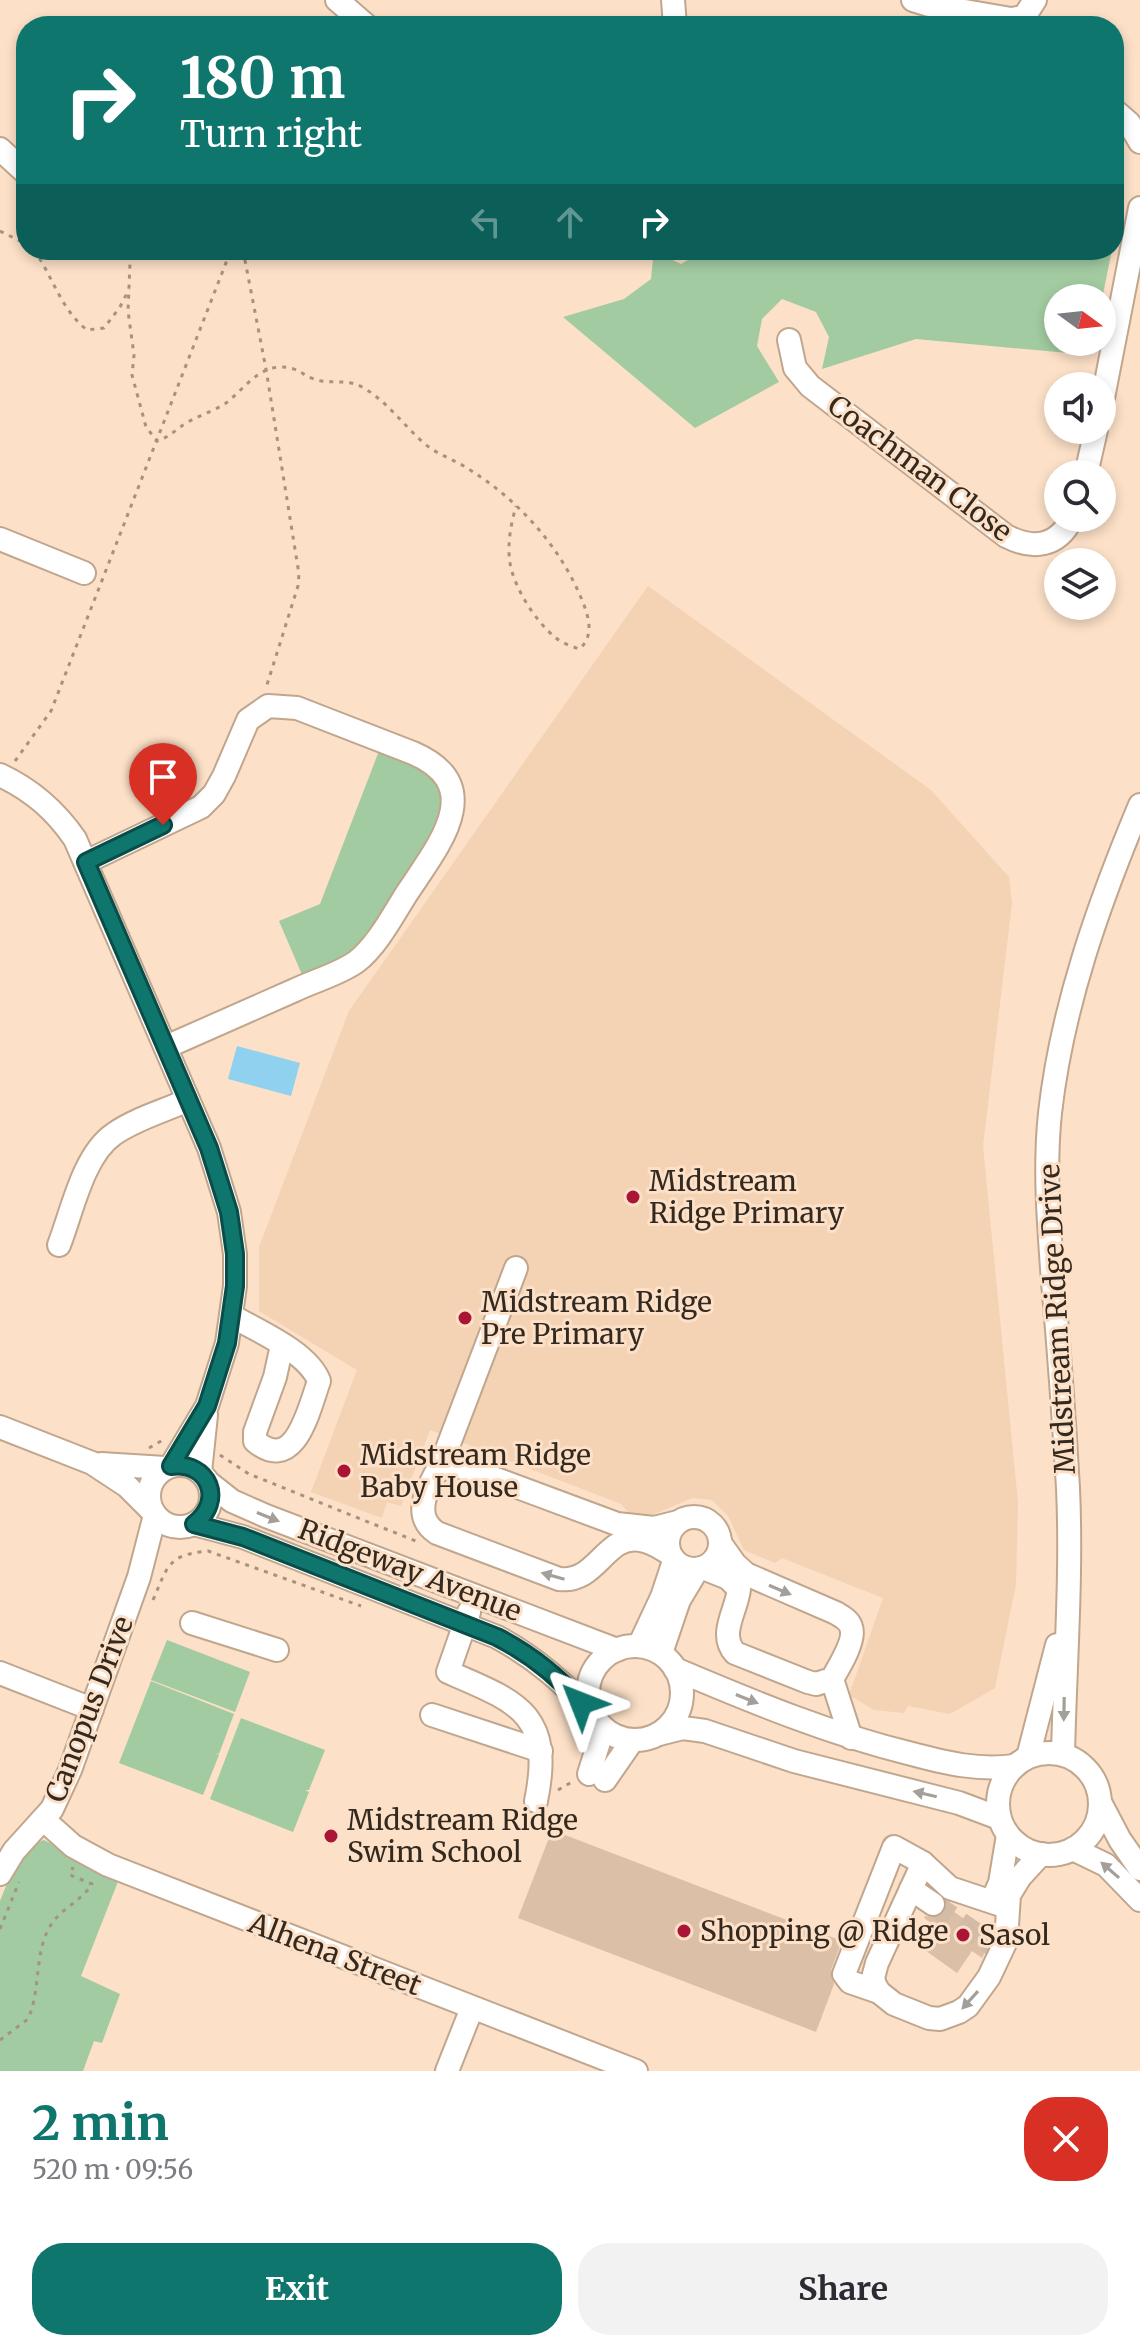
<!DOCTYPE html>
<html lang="en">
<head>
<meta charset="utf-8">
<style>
	:root { --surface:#fff; --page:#f2f2f3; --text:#2b2b33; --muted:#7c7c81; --accent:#0f766e }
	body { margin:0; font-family:Merriweather,serif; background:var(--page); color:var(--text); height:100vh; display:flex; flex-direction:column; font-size:30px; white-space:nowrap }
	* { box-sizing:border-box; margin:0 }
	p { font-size:26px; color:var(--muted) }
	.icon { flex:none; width:44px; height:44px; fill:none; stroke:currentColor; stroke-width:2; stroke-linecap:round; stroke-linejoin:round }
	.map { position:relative; height:2071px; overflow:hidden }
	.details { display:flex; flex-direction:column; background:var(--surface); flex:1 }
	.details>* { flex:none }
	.guide { position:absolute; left:16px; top:16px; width:1108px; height:244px; border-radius:32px; box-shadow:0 4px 12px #0003; background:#0f766e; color:#fff; overflow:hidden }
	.needle { width:52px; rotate:105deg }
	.fabs { position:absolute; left:1044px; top:284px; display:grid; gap:16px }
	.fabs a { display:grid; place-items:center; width:72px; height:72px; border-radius:50%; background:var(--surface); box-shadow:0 4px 12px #0003; font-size:40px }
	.pin { position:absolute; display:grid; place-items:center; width:68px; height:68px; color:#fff; margin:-82px -34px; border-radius:50% 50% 50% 0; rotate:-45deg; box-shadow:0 0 8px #0007 }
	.pin .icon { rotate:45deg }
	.me { position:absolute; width:88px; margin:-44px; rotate:315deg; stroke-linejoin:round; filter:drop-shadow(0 0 6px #0008) }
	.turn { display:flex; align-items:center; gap:28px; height:168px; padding:0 32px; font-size:36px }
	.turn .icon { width:104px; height:104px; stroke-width:2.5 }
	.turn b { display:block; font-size:56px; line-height:68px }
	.lanes { display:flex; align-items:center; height:76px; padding:0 32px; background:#0003; justify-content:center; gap:40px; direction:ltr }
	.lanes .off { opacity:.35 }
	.round { display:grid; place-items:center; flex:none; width:84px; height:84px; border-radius:32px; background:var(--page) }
	.head { display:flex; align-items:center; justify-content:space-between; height:136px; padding:0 32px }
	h1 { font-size:48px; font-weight:700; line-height:60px; color:var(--accent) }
	.primary-button { display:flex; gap:16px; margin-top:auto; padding:16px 32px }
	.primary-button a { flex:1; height:92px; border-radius:32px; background:var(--accent); color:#fff; font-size:32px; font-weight:700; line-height:92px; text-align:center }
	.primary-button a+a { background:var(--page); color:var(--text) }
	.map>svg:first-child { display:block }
</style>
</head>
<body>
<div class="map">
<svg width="1140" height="2071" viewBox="0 0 1140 2071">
	<rect width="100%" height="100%" fill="#fce0c7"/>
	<path fill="#f4d2b4" d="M648 586 931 790 1009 877 1012 903 983 1146 1018 1503 1016 1584 995 1688 950 1714 908 1706 904 1713 874 1710 849 1695 883 1598 782 1558 775 1563 744 1550 728 1516 712 1500 692 1498 650 1516 629 1513 621 1504 430 1430 401 1506 387 1502 382 1518 311 1492 357 1370 259 1311V1247L349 1011Z"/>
	<g fill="#a2cba1">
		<path d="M648 250H661L664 256 681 264 706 250H1112L1102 299 1058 298V342H1093L1090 355 916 339 822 369 829 337 816 312 782 299 762 319 757 346 779 382 695 428 563 317 624 299 651 279 653 259Z"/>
		<path d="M379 751C424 767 452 771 439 827L355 951 346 961 303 977 279 921 320 904Z"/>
		<path d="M167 1640 250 1672 235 1712 151 1680Z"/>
		<path d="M151 1681 234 1714 219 1754 215 1753 219 1755 203 1795 119 1763Z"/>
		<path d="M241 1718 325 1750 309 1790H305L309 1792 293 1832 210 1799Z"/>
		<path d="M44 1840 119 1879 81 1976 120 1994 102 2043 94 2041 83 2071H0V1901L12 1871 33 1844Z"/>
	</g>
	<path fill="#8fd1ee" d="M237 1046 300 1063 291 1096 228 1079Z"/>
	<g fill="#dbbfa7">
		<path d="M552 1830 842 1941 831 1970 834 1984 816 2032 518 1918Z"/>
		<path d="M947 1907 992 1938 982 1958 972 1951 957 1973 926 1951 941 1930 924 1918 925 1916 938 1917Z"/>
	</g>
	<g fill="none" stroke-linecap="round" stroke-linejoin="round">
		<path stroke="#d4bba5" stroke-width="22" stroke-dasharray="22 11" stroke-linecap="butt" d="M933 1904 992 1945"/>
		<defs>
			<g id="minor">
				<path d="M337 0 367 26"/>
				<path d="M673 0 675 26"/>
				<path d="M913 0 929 5 1011 19 1024 17 1035 0"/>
				<path d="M1114 110 1129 123 1140 142"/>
				<path d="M0 149 26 173"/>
				<path d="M789 340 795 368 810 386 1006 536C1033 550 1058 547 1072 518"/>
				<path d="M1102 403 1140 208"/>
				<path d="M1086 474 1096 430"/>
				<path d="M0 539 84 573"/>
				<path d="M0 775C32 790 55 810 75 839L209 1148 229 1212 235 1254V1286L227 1343 207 1406 171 1466"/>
				<path d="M86 862 201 807 214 794 224 776 248 720 268 706 297 708 413 753C489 786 438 846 407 893 393 915 377 946 356 962 339 974 314 981 295 990 252 1009 209 1028 166 1047"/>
				<path d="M59 1245C72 1212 83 1155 114 1134 135 1119 164 1111 188 1100"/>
				<path d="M232 1316C258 1331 308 1352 319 1381 309 1409 295 1475 255 1441V1432L275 1377 282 1345"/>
				<path d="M0 1427 92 1463 127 1486 152 1511"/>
				<path d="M442 1462 516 1268"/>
				<path d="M101 1464 165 1468"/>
				<circle cx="180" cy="1496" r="31"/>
				<path d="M200 1472 206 1415"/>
				<path d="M208 1482 232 1501 266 1516 617 1650"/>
				<circle cx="694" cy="1543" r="26"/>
				<path d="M194 1524 243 1537 497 1637C536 1658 565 1684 594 1716"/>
				<path d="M669 1553C660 1548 651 1541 640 1540 605 1534 597 1584 559 1579L437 1533C410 1515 429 1485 442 1462L480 1473 617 1524 654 1528 678 1522"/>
				<path d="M703 1568 728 1578 739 1589C737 1610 718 1634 735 1653L808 1682 816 1684 832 1679C839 1667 856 1640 851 1627 849 1620 841 1616 836 1613L746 1574 735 1564 720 1543"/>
				<path d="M469 1612 448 1672C518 1702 554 1714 536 1801"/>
				<path d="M192 1623 277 1650"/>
				<circle cx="635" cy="1693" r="47"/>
				<path d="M639 1646 662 1597 674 1561"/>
				<path d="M661 1653 679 1600 697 1570"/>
				<path d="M675 1669C753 1702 830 1734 912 1754 946 1763 979 1771 1014 1766"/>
				<path d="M0 1673 92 1709"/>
				<path d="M832 1679 851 1738"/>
				<path d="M432 1715 541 1751"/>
				<path d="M659 1734 683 1728 705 1731 794 1761 959 1803 999 1818"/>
				<circle cx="1049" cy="1804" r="51"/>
				<path d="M1063 1754C1065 1666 1072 1576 1068 1488 1064 1419 1059 1350 1053 1282 1049 1225 1044 1170 1050 1113 1062 1006 1099 903 1140 805"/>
				<path d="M1028 1757 1057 1645"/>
				<path d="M589 1774 603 1729"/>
				<path d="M605 1780 632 1741"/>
				<path d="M1100 1802 1120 1840 1140 1869"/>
				<path d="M44 1820 73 1846 108 1865 636 2071"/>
				<path d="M1073 1849 1106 1865 1140 1900"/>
				<path d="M923 1863 877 1963 873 1978 875 1985 879 1992 894 2004 929 2018 940 2019 959 2012 968 2006 989 1977 1006 1941 1009 1895 1020 1877 1041 1854"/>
				<path d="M0 1874 14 1851 52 1809 70 1770 139 1577 155 1515"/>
				<path d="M911 1889 933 1904"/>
				<path d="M992 1901 1000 1883 1008 1835"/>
				<path d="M879 1992 850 1982 844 1974 894 1847 923 1863 950 1888 1007 1907"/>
				<path d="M447 2071 472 2008"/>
			</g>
		</defs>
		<use href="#minor" stroke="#c1a68e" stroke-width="26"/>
		<g stroke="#a69280" stroke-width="3" stroke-dasharray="4 6" stroke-linecap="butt">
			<path d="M0 231 26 244"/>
			<path d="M34 250C52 275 61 310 87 330L104 328 120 307 129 289"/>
			<path d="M118 250 124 253 130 263 128 311 134 355 132 375 146 427 157 441C170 437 176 429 188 422 200 415 214 411 226 403 243 390 257 368 280 367 298 367 302 375 314 379 329 385 346 378 362 387 387 401 403 425 425 444 438 455 453 459 467 468 519 500 562 548 584 605 590 621 593 638 579 649 571 646 562 643 556 638 536 622 514 588 510 563 507 544 511 524 516 506"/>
			<path d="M243 250 266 369 299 574 298 586 266 688"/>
			<path d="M15 761 51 711 231 250"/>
			<path d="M149 1448 163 1440"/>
			<path d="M220 1455 249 1474 418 1542"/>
			<path d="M153 1600C168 1566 167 1555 208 1551L361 1606"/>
			<path d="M558 1790 572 1782"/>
			<path d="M0 1929 19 1882"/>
			<path d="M0 2040 28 2019C41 1990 34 1956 49 1928 59 1909 81 1902 92 1884L70 1875 73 1867"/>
		</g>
		<use href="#minor" stroke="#fff" stroke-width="22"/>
	</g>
	<defs><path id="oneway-solid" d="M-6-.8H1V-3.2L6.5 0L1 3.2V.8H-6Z" transform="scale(2)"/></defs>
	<g fill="#a39f9a">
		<use href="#oneway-solid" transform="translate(268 1517) rotate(22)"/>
		<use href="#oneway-solid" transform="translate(553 1576) rotate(-164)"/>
		<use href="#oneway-solid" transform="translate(780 1590) rotate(23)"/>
		<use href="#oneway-solid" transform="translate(747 1699) rotate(22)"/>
		<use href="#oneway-solid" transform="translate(1064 1709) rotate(91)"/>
		<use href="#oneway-solid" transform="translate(925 1794) rotate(-167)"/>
		<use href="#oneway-solid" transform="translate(1110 1870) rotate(-139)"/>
		<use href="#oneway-solid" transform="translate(970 2000) rotate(132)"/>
	</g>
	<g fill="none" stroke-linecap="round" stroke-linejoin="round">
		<defs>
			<path id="route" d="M163 825 86 862 209 1148 229 1212 235 1254V1286L227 1343 207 1406 171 1466C209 1461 225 1501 194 1524L243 1537 497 1637C530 1654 557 1675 581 1703"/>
		</defs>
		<use href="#route" stroke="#0a4d48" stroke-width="20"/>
		<use href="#route" stroke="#0f766e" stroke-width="14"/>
	</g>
	<g fill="#aa1435" stroke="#fce0c7" stroke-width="3">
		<circle cx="633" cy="1197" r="8"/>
		<circle cx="465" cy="1318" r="8"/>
		<circle cx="344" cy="1471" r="8"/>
		<circle cx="331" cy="1836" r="8"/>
		<circle cx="684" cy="1931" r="8"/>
		<circle cx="963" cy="1935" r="8"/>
	</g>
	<g text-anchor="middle" stroke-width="6" stroke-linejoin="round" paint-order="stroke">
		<g font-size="28" fill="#33291f" stroke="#fce0c7">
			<text transform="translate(920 468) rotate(37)" y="10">Coachman Close</text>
			<text transform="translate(1057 1319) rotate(-93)" y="10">Midstream Ridge Drive</text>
			<text transform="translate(410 1570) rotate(21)" y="10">Ridgeway Avenue</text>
			<text transform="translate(89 1709) rotate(-69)" y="10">Canopus Drive</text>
			<text transform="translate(335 1954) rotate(21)" y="10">Alhena Street</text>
		</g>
		<g font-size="28" fill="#33291f" stroke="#fce0c7" text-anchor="start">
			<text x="649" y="1191">Midstream<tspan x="649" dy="32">Ridge Primary</tspan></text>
			<text x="481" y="1312">Midstream Ridge<tspan x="481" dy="32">Pre Primary</tspan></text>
			<text x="360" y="1465">Midstream Ridge<tspan x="360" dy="32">Baby House</tspan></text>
			<text x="347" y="1830">Midstream Ridge<tspan x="347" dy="32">Swim School</tspan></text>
			<text x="700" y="1941">Shopping @ Ridge</text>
			<text x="979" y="1945">Sasol</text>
		</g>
	</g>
</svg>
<div class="fabs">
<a><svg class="needle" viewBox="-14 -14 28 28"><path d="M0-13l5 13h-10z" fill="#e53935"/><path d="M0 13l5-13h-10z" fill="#7c7c81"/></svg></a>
<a><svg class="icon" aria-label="sound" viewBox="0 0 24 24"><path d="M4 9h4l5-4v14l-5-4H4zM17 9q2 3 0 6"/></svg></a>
<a><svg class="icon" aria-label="search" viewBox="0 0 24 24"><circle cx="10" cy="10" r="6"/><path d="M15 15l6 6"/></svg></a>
<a><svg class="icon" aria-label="layers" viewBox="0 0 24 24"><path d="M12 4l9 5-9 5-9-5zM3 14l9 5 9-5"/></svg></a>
</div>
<div class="pin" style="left:163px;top:825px;background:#d93025"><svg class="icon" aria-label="arrive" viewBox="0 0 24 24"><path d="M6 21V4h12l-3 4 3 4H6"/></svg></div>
<svg class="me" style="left:581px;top:1703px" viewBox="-20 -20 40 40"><path d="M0-17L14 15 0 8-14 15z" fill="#0f766e" stroke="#fff" stroke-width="4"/></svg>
<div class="guide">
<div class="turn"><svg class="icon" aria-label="right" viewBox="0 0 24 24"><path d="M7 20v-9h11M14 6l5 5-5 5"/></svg><div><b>180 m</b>Turn right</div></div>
<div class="lanes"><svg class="icon off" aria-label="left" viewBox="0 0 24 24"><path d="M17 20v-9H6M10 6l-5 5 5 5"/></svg><svg class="icon off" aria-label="ahead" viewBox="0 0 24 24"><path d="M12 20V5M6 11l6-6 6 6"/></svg><svg class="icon" aria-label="right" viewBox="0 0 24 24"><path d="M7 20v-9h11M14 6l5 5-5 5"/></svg></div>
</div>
</div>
<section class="details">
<div class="head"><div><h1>2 min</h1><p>520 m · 09:56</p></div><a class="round" style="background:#d93025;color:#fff"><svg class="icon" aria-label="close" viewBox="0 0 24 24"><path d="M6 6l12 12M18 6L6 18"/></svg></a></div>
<div class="primary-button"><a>Exit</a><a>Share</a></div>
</section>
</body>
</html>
